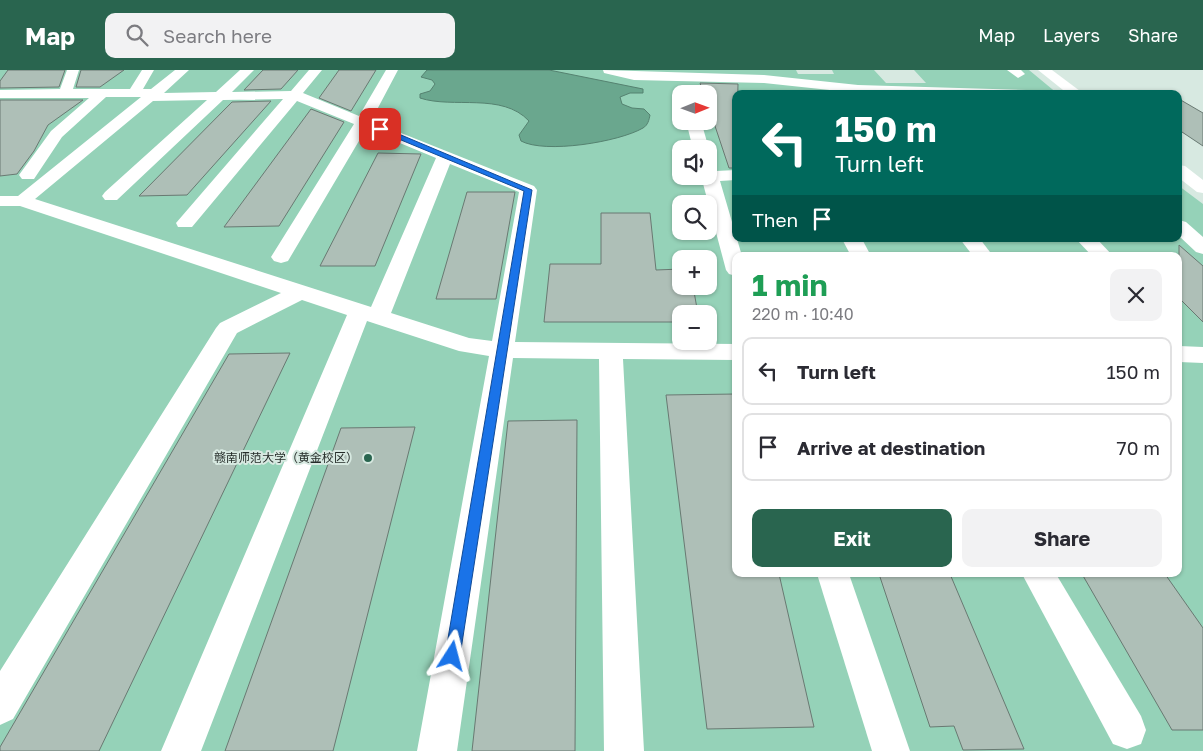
<!DOCTYPE html>
<html lang="en">
<head>
<meta charset="utf-8">
<style>
	:root { --surface:#fff; --page:#f2f2f3; --text:#2b2b33; --muted:#7c7c81; --line:#e1e1e2; --accent:#29654f }
	body { margin:0; font-family:"Golos Text","Noto Sans SC",sans-serif; background:var(--page); color:var(--text); height:100vh; display:flex; flex-direction:column; font-size:19px; white-space:nowrap }
	* { box-sizing:border-box; margin:0 }
	p { font-size:16px; color:var(--muted) }
	.icon { flex:none; width:28px; height:28px; fill:none; stroke:currentColor; stroke-width:2; stroke-linecap:round; stroke-linejoin:round }
	.map { position:relative; flex:1; overflow:hidden }
	.sheet { position:absolute; left:732px; top:182px; width:450px; height:325px; display:flex; flex-direction:column; background:var(--surface); border-radius:10px; box-shadow:0 1px 4px #0004 }
	.sheet>* { flex:none }
	.top-card { position:absolute; left:732px; top:20px; width:450px; height:152px; border-radius:10px; box-shadow:0 1px 4px #0004; background:#00695c; color:#fff; overflow:hidden }
	.needle { width:32px; rotate:89deg }
	.tools { position:absolute; left:672px; top:15px; display:grid; gap:10px }
	.tools a { display:grid; place-items:center; width:45px; height:45px; border-radius:10px; background:var(--surface); box-shadow:0 1px 4px #0004; font-size:25px }
	.pin { position:absolute; display:grid; place-items:center; width:42px; height:42px; color:#fff; margin:-21px; border-radius:10px; box-shadow:0 2px 8px #0006 }
	.me { position:absolute; width:55px; margin:-28px; rotate:9deg; stroke-linejoin:round; filter:drop-shadow(0 0 4px #0008) }
	.turn { display:flex; align-items:center; gap:18px; height:105px; padding:0 20px; font-size:22px }
	.turn .icon { width:65px; height:65px; stroke-width:2.5 }
	.turn b { display:block; font-size:35px; line-height:42px }
	.then { display:flex; align-items:center; height:48px; padding:0 20px; background:#0003; gap:10px; font-size:19px }
	.round { display:grid; place-items:center; flex:none; width:52px; height:52px; border-radius:10px; background:var(--page) }
	.summary { display:flex; align-items:center; justify-content:space-between; height:85px; padding:0 20px }
	h1 { font-size:30px; font-weight:700; line-height:38px; color:#1e9e55 }
	.primary-button { display:flex; gap:10px; margin-top:auto; padding:10px 20px }
	.primary-button a { flex:1; height:58px; border-radius:10px; background:var(--accent); color:#fff; font-size:20px; font-weight:700; line-height:58px; text-align:center }
	.primary-button a+a { background:var(--page); color:var(--text) }
	ul { padding:0; list-style:none }
	li { display:flex; align-items:center; gap:15px; height:68px; margin:0 10px 8px; padding:0 10px; border:2px solid var(--line); border-radius:10px }
	li div { flex:1 }
	li b { display:block; font-size:19px }
	li em { font-style:normal }
	header { display:flex; align-items:center; gap:30px; box-sizing:border-box; height:70px; padding:0 25px; background:var(--accent); color:#fff }
	header strong { font-size:24px }
	nav { display:flex; gap:28px; margin-inline-start:auto; font-size:18px }
	.search { width:350px; height:45px; background:var(--page); display:flex; align-items:center; gap:12px; box-sizing:border-box; padding:0 18px; border-radius:10px; color:var(--muted); font-size:19px }
	.map>svg:first-child { display:block }
</style>
</head>
<body>
<header>
<strong>Map</strong>
<div class="search"><svg class="icon" aria-label="search" viewBox="0 0 24 24"><circle cx="10" cy="10" r="6"/><path d="M15 15l6 6"/></svg>Search here</div>
<nav><a>Map</a><a>Layers</a><a>Share</a></nav>
</header>
<div class="map">
<svg width="1203" height="681" viewBox="0 0 1203 681">
	<rect width="100%" height="100%" fill="#d7e9e1"/>
	<path fill="#95d2b8" fill-rule="evenodd" d="M0 0H796L798 4H834L832 0H874L886 13H926L914 0H1029L1058 24H736V169H1179V116L1203 134V681H0ZM681 24H709V51H681ZM681 79H709V106H681ZM681 134H709V161H681ZM736 186H1179V504H736ZM681 189H709V216H681ZM681 244H709V271H681Z"/>
	<path fill="#6aa78e" stroke="#558270" d="M427 0H549L643 19V23H630L620 27 622 34 632 38 644 39 650 45C649 50 648 55 643 58 619 72 545 84 521 71L519 65 529 51C502 22 453 39 420 28V24L430 21 435 14 432 10 421 7Z"/>
	<g fill="#aebfb7" stroke="#697972">
		<path d="M8 0H65L59 17 0 18V11Z"/>
		<path d="M81 0H124L100 17H76Z"/>
		<path d="M263 0H298L281 19 244 20Z"/>
		<path d="M339 0H376L351 41 319 28Z"/>
		<path d="M700 13 738 14 736 98H729L709 38V24H704Z"/>
		<path d="M1179 29 1203 43V76L1179 60Z"/>
		<path d="M0 30H83L48 55 34 81 17 104 0 106Z"/>
		<path d="M271 31 187 125 139 126 232 32Z"/>
		<path d="M311 39 344 52 279 156 224 157Z"/>
		<path d="M378 83 421 84 375 196H320Z"/>
		<path d="M467 122H515L496 229H436Z"/>
		<path d="M601 143H650L656 200 681 199V216H693L698 244H681V252H544L550 194H601Z"/>
		<path d="M1179 175 1203 196V252L1179 228Z"/>
		<path d="M290 283 99 681H0V677L229 284Z"/>
		<path d="M736 324V504H779L814 657 707 659 666 325Z"/>
		<path d="M577 350 575 681H472L508 351Z"/>
		<path d="M415 357 333 681H225L341 358Z"/>
		<path d="M879 504H950L1024 679 963 680 954 656 930 657Z"/>
		<path d="M1082 504H1165L1203 558V660H1172Z"/>
	</g>
	<g fill="none" stroke-linecap="round" stroke-linejoin="round">
		<g fill="#fff" fill-rule="evenodd">
			<path d="M67 0H79L73 19H130L142 0H154L143 19H151L175 0H189L164 23 216 22 240 0H254L232 22 291 21 309 0H322L303 23 359 46 386 0H398L371 51 534 116 537 120 515 272 736 274V290L623 289 644 681H604L599 289 513 288 457 681H417L489 286 459 281 367 251 201 681H161L347 245 302 230 237 263 13 649 0 655V601L216 258 220 253 281 223 20 136H0V126H18L141 27H106L62 67 34 109H22L19 105 51 61 89 28H0V20L60 19ZM283 29 176 153 178 157H192L297 31 354 54 271 187 274 191 281 193 288 191 366 59 436 88 371 237 35 129 153 31 207 30 105 122 102 126 105 130H117L223 30ZM450 94 519 122 492 271 469 268 391 243Z"/>
			<path d="M603 0 764 5 858 15 1027 20 1034 24 858 23 764 13 634 10 604 3Z"/>
			<path d="M1007 0H1021L1025 4 1018 8Z"/>
			<path d="M1038 0H1052L1084 24H1068Z"/>
			<path d="M686 51H701L709 79H693Z"/>
			<path d="M1179 95 1185 96 1203 110V123L1197 122 1179 108Z"/>
			<path d="M709 98 716 101 736 100V110L720 111 742 186H736V206L729 204 726 200 701 106H709Z"/>
			<path d="M1179 150 1186 152 1203 167V184L1196 182 1179 166Z"/>
			<path d="M842 169H862L871 186H851Z"/>
			<path d="M960 169H980L993 186H973Z"/>
			<path d="M1076 169H1097L1113 186H1092Z"/>
			<path d="M1179 276 1203 277V293L1179 292Z"/>
			<path d="M817 504H849L910 681H872Z"/>
			<path d="M1022 504H1056L1141 646 1146 660 1141 674 1127 679 1113 674Z"/>
		</g>
	</g>
	<path fill="#1a73e8" stroke="#114b97" d="M377 57H382L532 120 460 586 458 591 452 593 447 591 445 586 524 121 377 60Z"/>
	<circle fill="#29654f" stroke="#d7e9e1" stroke-width="2" cx="368" cy="388" r="5"/>
	<g text-anchor="middle" stroke-width="4" stroke-linejoin="round" paint-order="stroke">
		<g font-size="12" fill="#252c29" stroke="#d7e9e1" text-anchor="end">
			<text x="358" y="392">赣南师范大学（黄金校区）</text>
		</g>
	</g>
</svg>
<div class="tools">
<a><svg class="needle" viewBox="-14 -14 28 28"><path d="M0-13l5 13h-10z" fill="#e53935"/><path d="M0 13l5-13h-10z" fill="#7c7c81"/></svg></a>
<a><svg class="icon" aria-label="sound" viewBox="0 0 24 24"><path d="M4 9h4l5-4v14l-5-4H4zM17 9q2 3 0 6"/></svg></a>
<a><svg class="icon" aria-label="search" viewBox="0 0 24 24"><circle cx="10" cy="10" r="6"/><path d="M15 15l6 6"/></svg></a>
<a>+</a>
<a>−</a>
</div>
<div class="pin" style="left:380px;top:59px;background:#d93025"><svg class="icon" aria-label="arrive" viewBox="0 0 24 24"><path d="M6 21V4h12l-3 4 3 4H6"/></svg></div>
<svg class="me" style="left:452px;top:586px" viewBox="-20 -20 40 40"><path d="M0-17L14 15 0 8-14 15z" fill="#1a73e8" stroke="#fff" stroke-width="4"/></svg>
<div class="top-card">
<div class="turn"><svg class="icon" aria-label="left" viewBox="0 0 24 24"><path d="M17 20v-9H6M10 6l-5 5 5 5"/></svg><div><b>150 m</b>Turn left</div></div>
<div class="then">Then<svg class="icon" aria-label="arrive" viewBox="0 0 24 24"><path d="M6 21V4h12l-3 4 3 4H6"/></svg></div>
</div>
<section class="sheet">
<div class="summary"><div><h1>1 min</h1><p>220 m · 10:40</p></div><a class="round"><svg class="icon" aria-label="close" viewBox="0 0 24 24"><path d="M6 6l12 12M18 6L6 18"/></svg></a></div>
<ul>
<li><svg class="icon" aria-label="left" viewBox="0 0 24 24"><path d="M17 20v-9H6M10 6l-5 5 5 5"/></svg><div><b>Turn left</b></div><em>150 m</em></li>
<li><svg class="icon" aria-label="arrive" viewBox="0 0 24 24"><path d="M6 21V4h12l-3 4 3 4H6"/></svg><div><b>Arrive at destination</b></div><em>70 m</em></li>
</ul>
<div class="primary-button"><a>Exit</a><a>Share</a></div>
</section>
</div>
</body>
</html>
